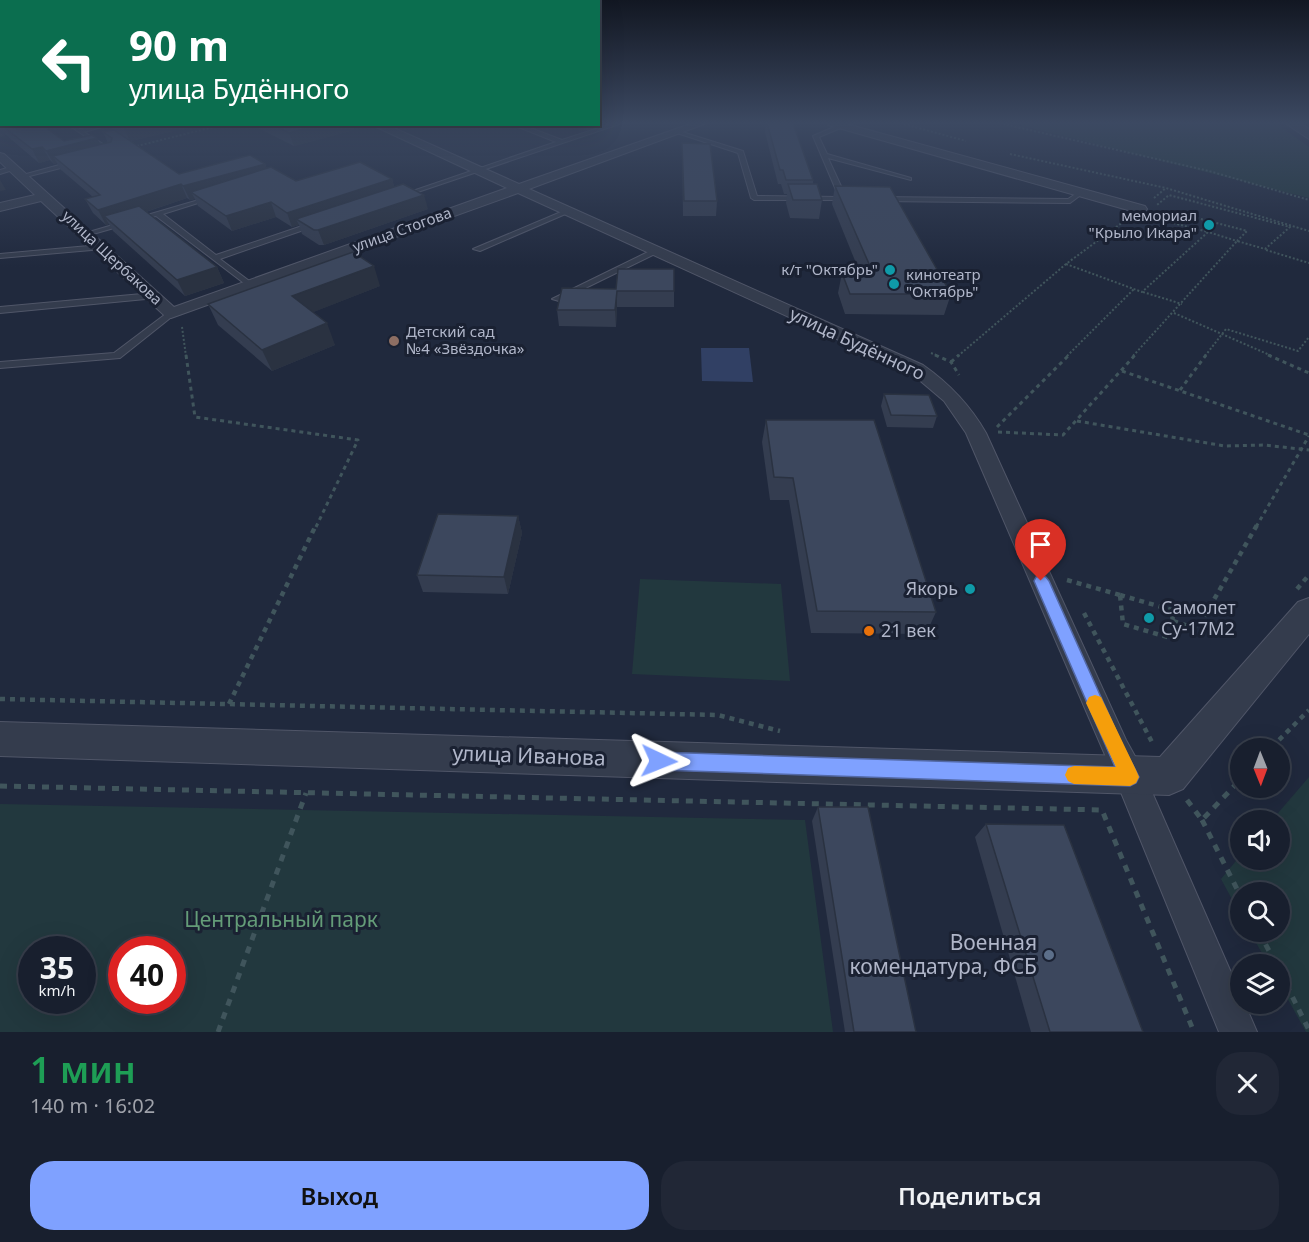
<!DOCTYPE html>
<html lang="ru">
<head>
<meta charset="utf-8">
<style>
	:root { --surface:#181f2e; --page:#212736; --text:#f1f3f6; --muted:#9fa2aa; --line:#363d4a; --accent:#7fa1ff }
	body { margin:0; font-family:"Noto Sans",sans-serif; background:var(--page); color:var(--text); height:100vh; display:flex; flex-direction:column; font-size:22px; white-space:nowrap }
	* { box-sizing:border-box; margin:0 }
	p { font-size:20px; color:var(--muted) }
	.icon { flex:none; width:33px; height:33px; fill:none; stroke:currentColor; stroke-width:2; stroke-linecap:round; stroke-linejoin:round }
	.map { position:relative; height:1032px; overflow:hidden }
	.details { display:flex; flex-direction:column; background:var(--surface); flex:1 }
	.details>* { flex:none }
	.guide { position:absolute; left:0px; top:0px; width:600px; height:126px; box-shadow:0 6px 24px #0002,0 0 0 2px var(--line); background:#0b6e4f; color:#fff; overflow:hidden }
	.needle { width:39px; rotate:179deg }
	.tools { position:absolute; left:1230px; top:738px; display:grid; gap:12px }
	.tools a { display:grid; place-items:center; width:60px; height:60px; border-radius:50%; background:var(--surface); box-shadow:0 6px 24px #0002,0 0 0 2px var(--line); font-size:30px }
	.speed { position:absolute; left:18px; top:936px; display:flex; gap:12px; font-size:30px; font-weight:700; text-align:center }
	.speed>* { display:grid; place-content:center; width:78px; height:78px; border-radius:50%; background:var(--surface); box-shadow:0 6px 24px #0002,0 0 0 2px var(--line); line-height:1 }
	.speed small { font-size:15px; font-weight:400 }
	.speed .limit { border:9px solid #d22; background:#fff; color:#111 }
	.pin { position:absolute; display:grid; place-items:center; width:51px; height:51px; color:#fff; margin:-62px -26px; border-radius:50% 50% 50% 0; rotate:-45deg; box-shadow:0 0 6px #0007 }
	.pin .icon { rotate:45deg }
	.me { position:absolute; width:66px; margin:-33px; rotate:92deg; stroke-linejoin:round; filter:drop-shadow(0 0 4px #0008) }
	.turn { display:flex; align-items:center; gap:21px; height:126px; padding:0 30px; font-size:27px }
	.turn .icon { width:78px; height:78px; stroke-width:2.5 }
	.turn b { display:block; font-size:42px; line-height:51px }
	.round { display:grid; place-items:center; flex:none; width:63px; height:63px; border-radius:24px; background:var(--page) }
	.headline { display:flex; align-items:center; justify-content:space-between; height:102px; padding:0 30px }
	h1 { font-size:36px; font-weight:600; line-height:45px; color:#1e9e55 }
	.button { display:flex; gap:12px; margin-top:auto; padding:12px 30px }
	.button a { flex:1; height:69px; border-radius:24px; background:var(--accent); color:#111; font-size:24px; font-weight:600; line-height:69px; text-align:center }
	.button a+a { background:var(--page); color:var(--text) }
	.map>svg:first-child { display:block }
</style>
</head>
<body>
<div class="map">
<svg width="1309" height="1032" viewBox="0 0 1309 1032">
	<rect width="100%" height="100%" fill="#20293d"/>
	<g fill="#22383e" fill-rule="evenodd">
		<path d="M1012 123H1276L1309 147V198Z"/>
		<path d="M640 579 781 584 790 681 632 674Z"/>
		<path d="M1309 777V1032H1306L1280 985V964H1268L1250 932H1280V892H1240V914L1221 879 1240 856V860H1280V820H1272Z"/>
		<path d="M0 804 805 820 833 1032H0ZM32 950H82V1000H32ZM122 950H172V1000H122Z"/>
	</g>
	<path fill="#314064" d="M701 348H749L753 382 702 381Z"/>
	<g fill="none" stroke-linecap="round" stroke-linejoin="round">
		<defs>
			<g id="service">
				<path d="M614 123H622L403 197 398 196 556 142 511 124H520L562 140Z"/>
				<path d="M67 124H74L80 129 100 124H112L84 132 103 144 101 147Z"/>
				<path d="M841 124 843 127 819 137 827 154 911 178V180L828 158 846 197 850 198V200H754L751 198 738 153 674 132 679 131 743 151 757 196 839 197 813 136Z"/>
				<path d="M74 161 77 163 76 164 22 178 19 176Z"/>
				<path d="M14 166 17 168 16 169 0 174V170Z"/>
				<path d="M1080 191 1082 192V194L1070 203 880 201 877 199 880 197 1068 199Z"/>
				<path d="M209 197 214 198 163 214 216 255 311 223 318 225 220 259 252 283 253 285 249 287 156 216 86 236 82 234Z"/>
				<path d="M568 209 572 211 570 212 480 251 473 249Z"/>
				<path d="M100 245 104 247 103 249 0 258V254Z"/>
				<path d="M654 249 661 251 559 301 552 299Z"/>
				<path d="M153 293 157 296 156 298 0 313V307Z"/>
				<path d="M171 310 175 313 174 315 120 358 0 368V362L114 353Z"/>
			</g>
			<g id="minor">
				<path d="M693 123H707L529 189 923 365C950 384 970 405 986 433L1126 740 1141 767 1240 993V1004H1245L1257 1032H1219L1118 785 966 433 944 401 911 373 518 193 171 318 165 316 41 201 0 211V203L35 195 0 162V153L4 154 174 307 507 188 370 124H385L519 184Z"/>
				<path d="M827 123H843L1145 206 1147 209 1145 212H1135L828 125Z"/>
			</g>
			<g id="tertiary">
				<path d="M1285 123H1300L1309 129V139Z"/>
				<path d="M1309 598V634L1183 789 1169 795 0 756V722L1160 757 1298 602Z"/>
			</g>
		</defs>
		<use href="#service" stroke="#505668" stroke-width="2"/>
		<use href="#minor" stroke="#505668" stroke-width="2"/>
		<use href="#tertiary" stroke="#505668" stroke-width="2"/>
		<g stroke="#40555c" stroke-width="2" stroke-dasharray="2 2" stroke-linecap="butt">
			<path d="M900 123 966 141"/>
			<path d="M999 123 1209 171 1309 200"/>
			<path d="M133 147 226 124"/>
			<path d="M1010 154 1166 188"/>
			<path d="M1154 198 1166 188 1309 231"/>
			<path d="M1156 214 1176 219 1182 214 1247 231 1237 241 1208 232"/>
			<path d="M1266 250 1309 263"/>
			<path d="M1066 264 1142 292 1208 232 1154 218"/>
			<path d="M1143 292 1182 304"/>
			<path d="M1174 313 1272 356"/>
			<path d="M182 327 186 356"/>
			<path d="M931 353 939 356"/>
			<path d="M958 356 1066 264 1123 222"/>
			<path d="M1067 356 1134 289"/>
			<path d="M1133 356 1237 241 1265 249 1290 227 1169 195 1157 205"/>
			<path d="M1205 356 1226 329 1298 351 1309 337"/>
		</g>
		<g stroke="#40555c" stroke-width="3" stroke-dasharray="4 4" stroke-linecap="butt">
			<path d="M186 355 195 417 358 440 316 527"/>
			<path d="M935 355 951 362 959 375"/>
			<path d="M1268 355 1309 373"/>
			<path d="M951 362 959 355"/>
			<path d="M1122 371 1309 435"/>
			<path d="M1180 390 1206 355"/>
			<path d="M1077 421 1225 446 1264 445 1309 450"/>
			<path d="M997 427 1069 355"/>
			<path d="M998 432 1063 435 1135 355"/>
			<path d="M1256 527 1309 436"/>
		</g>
		<g stroke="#40555c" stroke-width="4.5" stroke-dasharray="5 5" stroke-linecap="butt">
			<path d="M1067 580 1120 595"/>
			<path d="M1297 589 1309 575"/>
			<path d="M1120 595 1172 610 1174 639 1123 624Z"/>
			<path d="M1084 613 1153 744"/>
			<path d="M1173 621 1197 629 1257 525"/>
			<path d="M0 699 718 715 780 731"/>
			<path d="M229 704 316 525"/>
			<path d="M1272 747 1309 710"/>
		</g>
		<g stroke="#40555c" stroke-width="5" stroke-dasharray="7 7" stroke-linecap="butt">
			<path d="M1271 748 1273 746"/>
			<path d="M0 786 1102 810 1194 1032"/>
			<path d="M1187 800 1202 820 1240 780"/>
			<path d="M1202 820 1240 895"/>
			<path d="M1259 932 1276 964"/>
			<path d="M1280 972 1309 1030"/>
			<path d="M218 1032 306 793"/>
		</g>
		<use href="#service" fill="#343c4d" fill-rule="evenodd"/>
		<use href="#minor" fill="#343c4d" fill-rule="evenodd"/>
		<use href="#tertiary" fill="#343c4d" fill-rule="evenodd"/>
	</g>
	<g fill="#343d50">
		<path d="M0 123 64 141 100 145 108 143 103 132 114 130 110 127 108 124H184L186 128 131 141 179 174 265 164 267 169 296 181 392 179 394 187 428 209 324 245H319L302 234 299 225 292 227 276 217 232 231 198 206 195 199 190 200 187 198 146 212 217 267 224 283 185 296 113 231 109 224 106 225 93 213 85 199 93 197 60 169 57 163 54 164 50 160 39 163 6 135 0 137Z"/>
		<path d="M766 123H793L813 180V184L822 200 819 219 790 218 786 203 787 194H784L781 184H778L765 132Z"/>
		<path d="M255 124H353L354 130 294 146 256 127Z"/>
		<path d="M682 143 717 201 716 216H683Z"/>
		<path d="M835 186 951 294 944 315 845 314 838 293 842 273H860L832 204Z"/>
		<path d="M380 286 313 312 335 345 272 371 218 325 208 304Z"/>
		<path d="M562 288 674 291V307H617L616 327 559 326 557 310Z"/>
		<path d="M884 394 937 416 933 428 887 427 881 406Z"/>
		<path d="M766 420 936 612 926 634 811 633 789 500H770L762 442Z"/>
		<path d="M518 516 522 533 508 594 423 592 417 575Z"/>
		<path d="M818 807 916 1032H845L812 821Z"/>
		<path d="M986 824 1143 1032H1031L975 837Z"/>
	</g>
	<g fill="#2a3241">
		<path d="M122 124H184L186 128 130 141Z"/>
		<path d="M322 124H353L354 130 294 146 289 133Z"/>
		<path d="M0 126 6 135 0 137Z"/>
		<path d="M97 138 104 151 53 156 57 163 54 164 46 151Z"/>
		<path d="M42 147 50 160 39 163 32 149Z"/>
		<path d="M265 164 270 178 191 192 195 199 190 200 183 186Z"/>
		<path d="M392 179 396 193 296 219 299 225 292 227 287 213Z"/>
		<path d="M0 180 6 190 0 191Z"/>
		<path d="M181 184 187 198 112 223 104 216 109 224 106 225 98 210Z"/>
		<path d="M424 195 428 209 324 245 318 230Z"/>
		<path d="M271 202 276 217 232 231 226 216Z"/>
		<path d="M374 266 380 286 301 317 292 296Z"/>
		<path d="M217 267 224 283 185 296 177 280Z"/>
		<path d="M617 291V307L616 327 615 310Z"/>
		<path d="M327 323 335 345 272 371 262 350Z"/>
		<path d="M518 516 522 533 508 594 504 577Z"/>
	</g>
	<g fill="#3c475d" stroke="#2a3241" stroke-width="1.5">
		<path d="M0 123H2V124H41L64 141 92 135 97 138 46 151 42 147 32 149 0 124Z"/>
		<path d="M767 123H793L813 180H786L783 170H780Z"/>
		<path d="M272 124H322L289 133Z"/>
		<path d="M114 130 179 174 250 155 265 164 183 186 181 184 98 210 85 199 100 195 53 156 111 142 112 138 103 132Z"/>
		<path d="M682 143 710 144 717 201H684Z"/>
		<path d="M360 162 392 179 287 213 271 202 226 216 191 192 271 167 296 181Z"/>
		<path d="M403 184 424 195 318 230H314L296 219Z"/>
		<path d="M788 184H817L822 200H793Z"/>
		<path d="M835 186 890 187 951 294H850L842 273H873Z"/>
		<path d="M139 206 217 267 177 280 104 216Z"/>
		<path d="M353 252 374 266 292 296 327 323 262 350 208 304Z"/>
		<path d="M618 269H674V291H617L615 310H557L562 288 616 289Z"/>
		<path d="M884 394 929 395 937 416 891 415Z"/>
		<path d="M766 420H874L936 612 817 611 793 478 774 477Z"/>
		<path d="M438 514 518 516 504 577 417 575Z"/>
		<path d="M818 807H868L916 1032H854Z"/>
		<path d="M986 824 1064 825 1143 1032H1050Z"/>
	</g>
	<linearGradient id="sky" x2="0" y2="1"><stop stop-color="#121722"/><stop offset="0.46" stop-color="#3c4962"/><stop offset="1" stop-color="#3c4962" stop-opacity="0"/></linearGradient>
	<rect width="1309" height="267" fill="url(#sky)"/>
	<path fill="#7fa1ff" stroke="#5369a6" stroke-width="1.5" d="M1041 575 1046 577 1049 581 1122 744 1139 777 1136 783 1130 786 659 770 653 767 650 761 653 755 659 752 1115 767 1034 581 1036 577Z"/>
	<path fill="#f59e0b" d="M1095 695 1101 697 1136 770 1139 777 1136 783 1130 786 1074 784 1068 781 1065 775 1068 768 1074 766 1116 767 1086 703 1089 697Z"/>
	<g fill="#0f9aa8" stroke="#1a2132" stroke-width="2">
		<circle cx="1209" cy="225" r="6"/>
		<circle cx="890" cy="270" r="6"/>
		<circle cx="894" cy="284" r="6"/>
		<circle cx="970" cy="589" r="6"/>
		<circle cx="1149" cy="618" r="6"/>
	</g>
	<circle fill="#8d6e63" stroke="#1a2132" stroke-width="2" cx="394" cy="341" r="6"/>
	<circle fill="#e8710a" stroke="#1a2132" stroke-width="2" cx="869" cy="631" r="6"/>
	<circle fill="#5c6f8a" stroke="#1a2132" stroke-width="2" cx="1049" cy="955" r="6"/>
	<g text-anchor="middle" stroke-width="6" stroke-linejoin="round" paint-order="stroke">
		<g font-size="15" fill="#b0b6c9" stroke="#1a2132" text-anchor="end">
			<text x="1197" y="221">мемориал<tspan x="1197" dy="17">"Крыло Икара"</tspan></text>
			<text x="878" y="275">к/т "Октябрь"</text>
			<text x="906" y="280" text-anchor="start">кинотеатр<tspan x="906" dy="17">"Октябрь"</tspan></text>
			<text x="406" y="337" text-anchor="start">Детский сад<tspan x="406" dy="17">№4 «Звёздочка»</tspan></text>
		</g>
		<g font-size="15" fill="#b0b6c9" stroke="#1a2132">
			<text transform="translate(402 230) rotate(-20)" y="5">улица Стогова</text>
			<text transform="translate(112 258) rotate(43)" y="5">улица Щербакова</text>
		</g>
		<g font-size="18" fill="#b0b6c9" stroke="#1a2132">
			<text transform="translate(857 344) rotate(25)" y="6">улица Будённого</text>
		</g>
		<g font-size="18" fill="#b0b6c9" stroke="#1a2132" text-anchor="start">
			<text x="958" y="595" text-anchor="end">Якорь</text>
			<text x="1161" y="614">Самолет<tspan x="1161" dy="21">Су-17М2</tspan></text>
			<text x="881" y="637">21 век</text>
		</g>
		<g font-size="21" fill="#b0b6c9" stroke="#1a2132">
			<text transform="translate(529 756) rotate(2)" y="7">улица Иванова</text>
		</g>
		<g font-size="21" fill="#649c78" stroke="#1a2132">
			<text x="281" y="927">Центральный парк</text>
		</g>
		<g font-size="21" fill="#b0b6c9" stroke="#1a2132" text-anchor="end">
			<text x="1037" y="950">Военная<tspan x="1037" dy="24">комендатура, ФСБ</tspan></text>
		</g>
	</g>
</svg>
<div class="tools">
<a><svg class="needle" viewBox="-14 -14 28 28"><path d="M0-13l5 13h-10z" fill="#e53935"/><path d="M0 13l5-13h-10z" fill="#9fa2aa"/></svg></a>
<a><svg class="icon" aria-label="sound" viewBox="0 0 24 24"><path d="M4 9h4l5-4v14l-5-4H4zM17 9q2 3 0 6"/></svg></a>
<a><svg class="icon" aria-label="search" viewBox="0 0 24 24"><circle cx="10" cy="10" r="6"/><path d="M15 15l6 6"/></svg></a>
<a><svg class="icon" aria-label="layers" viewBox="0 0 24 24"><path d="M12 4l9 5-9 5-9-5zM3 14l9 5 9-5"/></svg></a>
</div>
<div class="speed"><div>35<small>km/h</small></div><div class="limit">40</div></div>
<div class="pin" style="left:1041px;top:581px;background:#d93025"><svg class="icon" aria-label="arrive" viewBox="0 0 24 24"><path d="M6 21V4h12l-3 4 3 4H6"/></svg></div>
<svg class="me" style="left:659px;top:761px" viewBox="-20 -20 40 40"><path d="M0-17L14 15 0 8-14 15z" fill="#7fa1ff" stroke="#fff" stroke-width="4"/></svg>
<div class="guide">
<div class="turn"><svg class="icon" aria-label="left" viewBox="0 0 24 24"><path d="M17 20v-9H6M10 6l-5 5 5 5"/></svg><div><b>90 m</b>улица Будённого</div></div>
</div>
</div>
<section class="details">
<div class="headline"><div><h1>1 мин</h1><p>140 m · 16:02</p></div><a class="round"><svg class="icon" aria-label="close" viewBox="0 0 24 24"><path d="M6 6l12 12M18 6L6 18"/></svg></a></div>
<div class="button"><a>Выход</a><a>Поделиться</a></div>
</section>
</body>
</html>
